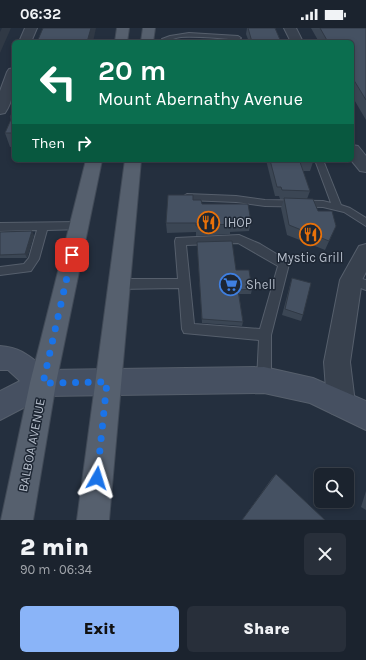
<!DOCTYPE html>
<html lang="en">
<head>
<meta charset="utf-8">
<style>
	:root { --surface:#1b232e; --page:#282f3a; --text:#f1f3f6; --muted:#a0a4aa; --line:#39404a; --accent:#8ab4f8 }
	body { margin:0; font-family:Karla,sans-serif; background:var(--page); color:var(--text); height:100vh; display:flex; flex-direction:column; font-size:15px; white-space:nowrap }
	* { box-sizing:border-box; margin:0 }
	p { font-size:13px; color:var(--muted) }
	.icon { flex:none; width:22px; height:22px; fill:none; stroke:currentColor; stroke-width:2; stroke-linecap:round; stroke-linejoin:round }
	.map { position:relative; height:492px; overflow:hidden }
	.details { display:flex; flex-direction:column; background:var(--surface); flex:1 }
	.details>* { flex:none }
	.top-card { position:absolute; left:12px; top:12px; width:342px; height:122px; border-radius:6px; box-shadow:0 2px 6px #0003,0 0 0 1px var(--line); background:#0b6e4f; color:#fff; overflow:hidden }
	.buttons { position:absolute; left:314px; top:440px; display:grid; gap:8px }
	.buttons a { display:grid; place-items:center; width:40px; height:40px; border-radius:6px; background:var(--surface); box-shadow:0 2px 6px #0003,0 0 0 1px var(--line); font-size:20px }
	.pin { position:absolute; display:grid; place-items:center; width:34px; height:34px; color:#fff; margin:-17px; border-radius:8px; box-shadow:0 2px 6px #0006 }
	.me { position:absolute; width:44px; margin:-22px; rotate:6deg; stroke-linejoin:round; filter:drop-shadow(0 0 3px #0008) }
	.turn { display:flex; align-items:center; gap:14px; height:84px; padding:0 20px; font-size:18px }
	.turn .icon { width:52px; height:52px; stroke-width:2.5 }
	.turn b { display:block; font-size:28px; line-height:34px }
	.then { display:flex; align-items:center; height:38px; padding:0 20px; background:#0003; gap:8px; font-size:15px }
	.round { display:grid; place-items:center; flex:none; width:42px; height:42px; border-radius:6px; background:var(--page) }
	.head { display:flex; align-items:center; justify-content:space-between; height:68px; padding:0 20px }
	h1 { font-size:24px; font-weight:800; line-height:30px }
	.cta { display:flex; gap:8px; margin-top:auto; padding:8px 20px }
	.cta a { flex:1; height:46px; border-radius:6px; background:var(--accent); color:#111; font-size:16px; font-weight:800; line-height:46px; text-align:center }
	.cta a+a { background:var(--page); color:var(--text) }
	.status { display:flex; justify-content:space-between; align-items:center; height:28px; padding:0 20px; background:var(--surface); direction:ltr }
	.status svg { height:11px; fill:currentColor }
	.map>svg:first-child { display:block }
</style>
</head>
<body>
<div class="status"><b>06:32</b><svg viewBox="0 0 49 12"><path d="M0 12V9h3v3zM5 12V6h3v6zM10 12V3h3v9zM15 12V0h3v12zM26 1h20v11H26zM47 4h2v5h-2z"/></svg></div>
<div class="map">
<svg width="366" height="492" viewBox="0 0 366 492">
	<rect width="100%" height="100%" fill="#242f3e"/>
	<g fill="none" stroke-linecap="round" stroke-linejoin="round">
		<defs>
			<g id="service">
				<path d="M189 5 238 8 241 10 238 12C219 10 200 8 181 9 173 10 168 14 161 14L162 11 170 8Z"/>
				<path d="M315 132H323L341 177 350 180 366 190V198L344 184 323 179 265 178 236 174 187 172 182 169 187 166 236 168 265 172 323 173 331 175Z"/>
				<path d="M79 194 84 198 83 201 47 202 39 231 31 243 0 247V239L24 236 29 230 37 202 0 203V195Z"/>
				<path d="M239 207 260 216 288 233 289 236 271 307V352L269 357 264 358 259 357 257 352 259 312 184 305 182 301 179 260 119 261 115 259 113 256 115 253 119 251H178L175 213 176 210ZM238 215 278 238 260 301 194 296 186 217Z"/>
				<path d="M351 248 366 252V262L347 255 345 252 347 249Z"/>
			</g>
			<g id="minor">
				<path d="M25 0H37L31 14H19Z"/>
				<path d="M284 0H296L303 14H291Z"/>
				<path d="M14 40C14 56 14 72 5 85L0 86V63L7 44 9 41Z"/>
				<path d="M352 117 358 118 366 128V144L360 143 351 132Z"/>
				<path d="M366 216V244L362 252 350 334 355 375 351 385 341 389 331 385 327 375 324 334 340 252 359 218Z"/>
			</g>
			<path id="secondary" d="M0 318C23 320 30 329 47 342L264 339 313 350 366 373V402L310 375 264 365 46 368 0 392V363L20 353 8 342H0Z"/>
			<g id="primary">
				<path d="M117 0H129L127 14H115Z"/>
				<path d="M143 0H155L153 14H141Z"/>
				<path d="M86 132H102L56 355 33 492H1L30 355Z"/>
				<path d="M125 132H141L109 492H77Z"/>
			</g>
		</defs>
		<use href="#service" stroke="#565f6c" stroke-width="2"/>
		<use href="#minor" stroke="#565f6c" stroke-width="2"/>
		<use href="#secondary" stroke="#565f6c" stroke-width="2"/>
		<use href="#primary" stroke="#414a57" stroke-width="2"/>
		<use href="#service" fill="#38414e" fill-rule="evenodd"/>
		<use href="#minor" fill="#38414e" fill-rule="evenodd"/>
		<use href="#secondary" fill="#465061" fill-rule="evenodd"/>
		<use href="#primary" fill="#56606e" fill-rule="evenodd"/>
	</g>
	<g fill="#3b4654">
		<path d="M247 0H275L281 14H249L246 6Z"/>
		<path d="M311 0H366V92L352 68V14H319Z"/>
		<path d="M14 80V118L10 119 5 105 11 92 10 89Z"/>
		<path d="M266 132H312L313 134 310 143H303L310 163 307 171 318 183 336 198 325 222 287 207 281 180 284 171H280L279 168H275Z"/>
		<path d="M202 176 251 194 249 203 230 204V206L196 208V204L167 205 166 195Z"/>
		<path d="M0 204 34 207 27 230H0Z"/>
		<path d="M197 214 236 242 252 261 251 266H239L243 294 242 298 202 295Z"/>
		<path d="M292 250 303 287 301 293 282 287 290 257Z"/>
		<path d="M276 446 325 492H242L272 450Z"/>
		<path d="M366 463V482L361 479Z"/>
	</g>
	<g fill="#303945">
		<path d="M2 0H11L0 25V4Z"/>
		<path d="M91 0H96L93 14H87Z"/>
		<path d="M32 203 34 207 27 230 25 226Z"/>
	</g>
	<g fill="#455162" stroke="#303945">
		<path d="M43 0H91L87 14H37Z"/>
		<path d="M248 0H275L281 14H252Z"/>
		<path d="M320 0H366V72L352 49V14H328Z"/>
		<path d="M14 80V105H5L12 89H10Z"/>
		<path d="M270 132H312L313 134H300L310 163 282 162 281 159H277Z"/>
		<path d="M168 167H193V172H201L202 176H248L251 194H231V196L196 198V195H166Z"/>
		<path d="M284 170 313 171 318 183H332L336 198 329 213 289 197Z"/>
		<path d="M32 203 25 226 0 227V204Z"/>
		<path d="M232 213 236 242H249L252 261 238 262 243 294 202 291 197 214Z"/>
		<path d="M292 250 311 255 303 287 285 281Z"/>
		<path d="M276 446 325 492H242Z"/>
	</g>
	<g fill="none" stroke-linecap="round" stroke-linejoin="round">
		<path stroke="#1a73e8" stroke-width="7" stroke-dasharray="0 12.6" d="M72 227 43 355 107 354 97 450"/>
	</g>
	<defs>
		<symbol id="restaurant-ring" viewBox="-11 -11 22 22"><circle r="9.5" fill="#1d2633" stroke="#e8710a" stroke-width="1.5"/><path d="M-5-6h1v4h1v-4h1v4h1v-4h1v5L-1.5 .5V6h-2V.5L-5-1ZM5-6V6H3V1.5H1.5Q1.5-4 5-6Z" fill="#e8710a"/></symbol>
		<symbol id="supermarket-ring" viewBox="-11 -11 22 22"><circle r="9.5" fill="#1d2633" stroke="#3f7fe0" stroke-width="1.5"/><path d="M-6-5.5h2.5l.6 2H6L4.5 2H-2.5L-4.4-4H-6ZM-1.5 3.2a1.3 1.3 0 1 0 .1 0ZM3 3.2a1.3 1.3 0 1 0 .1 0Z" fill="#3f7fe0"/></symbol>
	</defs>
	<g fill-rule="evenodd">
		<use href="#restaurant-ring" x="196" y="182" width="25" height="25"/>
		<use href="#restaurant-ring" x="298" y="194" width="25" height="25"/>
		<use href="#supermarket-ring" x="218" y="244" width="25" height="25"/>
	</g>
	<g text-anchor="middle" stroke-width="3" stroke-linejoin="round" paint-order="stroke">
		<g font-size="13" fill="#b4bcc9" stroke="#1d2633" text-anchor="start">
			<text x="224" y="199">IHOP</text>
			<text x="310" y="234" text-anchor="middle">Mystic Grill</text>
			<text x="246" y="261">Shell</text>
		</g>
		<g font-size="13" fill="#b4bcc9" stroke="#1d2633">
			<text transform="translate(31 417) rotate(-79)" y="5">BALBOA AVENUE</text>
		</g>
	</g>
</svg>
<div class="buttons">
<a><svg class="icon" aria-label="search" viewBox="0 0 24 24"><circle cx="10" cy="10" r="6"/><path d="M15 15l6 6"/></svg></a>
</div>
<div class="pin" style="left:72px;top:227px;background:#d93025"><svg class="icon" aria-label="arrive" viewBox="0 0 24 24"><path d="M6 21V4h12l-3 4 3 4H6"/></svg></div>
<svg class="me" style="left:97px;top:450px" viewBox="-20 -20 40 40"><path d="M0-17L14 15 0 8-14 15z" fill="#1a73e8" stroke="#fff" stroke-width="4"/></svg>
<div class="top-card">
<div class="turn"><svg class="icon" aria-label="left" viewBox="0 0 24 24"><path d="M17 20v-9H6M10 6l-5 5 5 5"/></svg><div><b>20 m</b>Mount Abernathy Avenue</div></div>
<div class="then">Then<svg class="icon" aria-label="right" viewBox="0 0 24 24"><path d="M7 20v-9h11M14 6l5 5-5 5"/></svg></div>
</div>
</div>
<section class="details">
<div class="head"><div><h1>2 min</h1><p>90 m · 06:34</p></div><a class="round"><svg class="icon" aria-label="close" viewBox="0 0 24 24"><path d="M6 6l12 12M18 6L6 18"/></svg></a></div>
<div class="cta"><a>Exit</a><a>Share</a></div>
</section>
</body>
</html>
